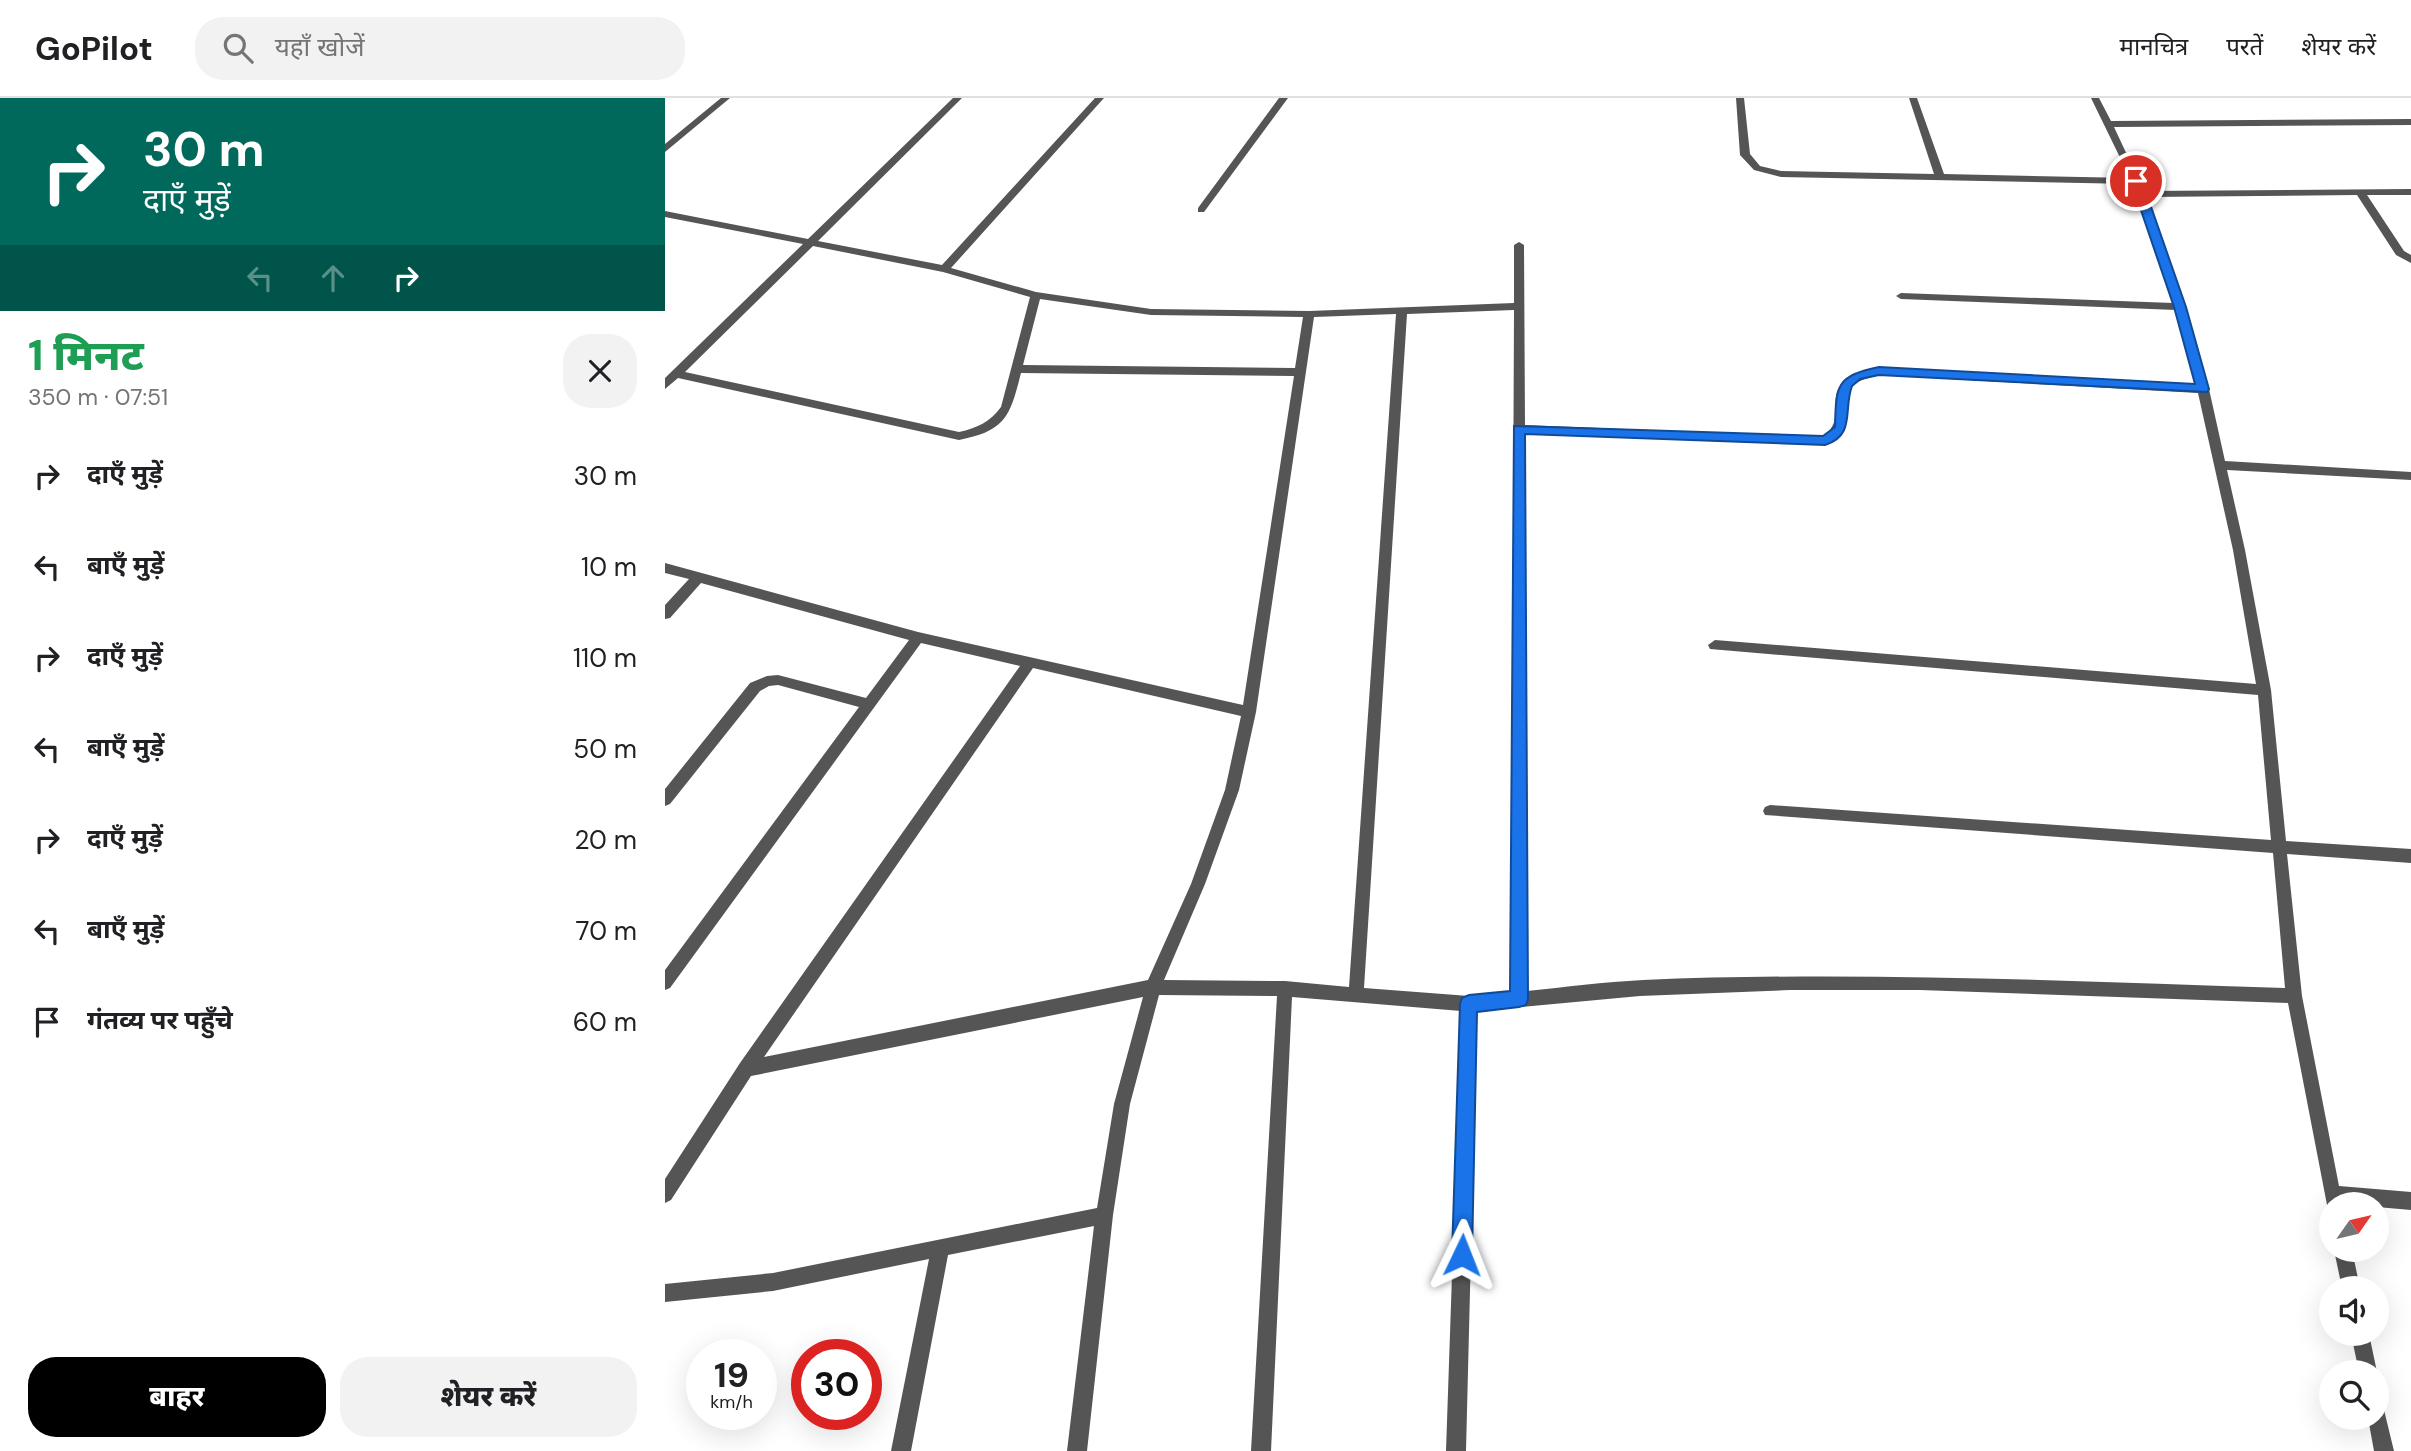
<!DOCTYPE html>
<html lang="hi">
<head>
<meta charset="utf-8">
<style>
	:root { --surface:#fff; --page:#f2f2f2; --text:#202124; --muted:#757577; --line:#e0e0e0; --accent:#000 }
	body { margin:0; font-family:"DM Sans","Noto Sans Devanagari",sans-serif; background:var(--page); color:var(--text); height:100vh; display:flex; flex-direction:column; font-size:26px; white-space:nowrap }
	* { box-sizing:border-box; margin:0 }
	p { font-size:23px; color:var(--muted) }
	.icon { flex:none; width:38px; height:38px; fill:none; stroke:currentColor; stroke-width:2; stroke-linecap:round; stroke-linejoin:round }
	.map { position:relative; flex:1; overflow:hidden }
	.details { display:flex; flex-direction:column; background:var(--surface); width:665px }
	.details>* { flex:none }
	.hud { background:#00695c; color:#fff; overflow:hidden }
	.needle { width:46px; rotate:56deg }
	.tools { position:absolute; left:1654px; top:1094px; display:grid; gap:14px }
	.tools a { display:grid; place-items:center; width:70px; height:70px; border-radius:50%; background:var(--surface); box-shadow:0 7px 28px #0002; font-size:35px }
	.speed { position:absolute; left:21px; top:1241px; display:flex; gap:14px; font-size:35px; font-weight:700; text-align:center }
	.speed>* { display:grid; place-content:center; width:91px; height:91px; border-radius:50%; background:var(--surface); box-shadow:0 7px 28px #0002; line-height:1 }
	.speed small { font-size:18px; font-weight:400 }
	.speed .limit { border:10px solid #d22; background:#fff; color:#111 }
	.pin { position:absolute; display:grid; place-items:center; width:60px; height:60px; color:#fff; margin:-30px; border:4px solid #fff; border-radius:50%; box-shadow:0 2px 7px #0007 }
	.me { position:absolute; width:77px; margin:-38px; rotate:2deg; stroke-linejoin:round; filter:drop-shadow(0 0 5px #0008) }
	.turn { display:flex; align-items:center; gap:24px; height:147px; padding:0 28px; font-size:32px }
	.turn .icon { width:91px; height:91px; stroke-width:2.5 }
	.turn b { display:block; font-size:49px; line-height:60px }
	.lanes { display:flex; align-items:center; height:66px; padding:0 28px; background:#0003; justify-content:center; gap:35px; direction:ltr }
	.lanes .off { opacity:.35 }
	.round { display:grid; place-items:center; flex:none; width:74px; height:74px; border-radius:28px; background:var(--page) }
	.summary { display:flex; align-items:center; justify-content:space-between; height:119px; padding:0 28px }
	h1 { font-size:42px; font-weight:800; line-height:52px; color:#1e9e55 }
	.action { display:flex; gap:14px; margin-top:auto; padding:14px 28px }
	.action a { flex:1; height:80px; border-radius:28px; background:var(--accent); color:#fff; font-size:28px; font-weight:800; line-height:80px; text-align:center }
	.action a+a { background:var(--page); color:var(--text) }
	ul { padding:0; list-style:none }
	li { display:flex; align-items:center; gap:21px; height:91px; padding:0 28px }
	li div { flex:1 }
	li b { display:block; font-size:26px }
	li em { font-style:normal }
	header { display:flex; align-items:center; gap:42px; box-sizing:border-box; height:98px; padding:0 35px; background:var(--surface); border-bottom:2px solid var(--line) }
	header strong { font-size:33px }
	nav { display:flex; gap:38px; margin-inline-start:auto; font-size:24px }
	.search { width:490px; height:63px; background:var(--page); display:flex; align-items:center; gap:18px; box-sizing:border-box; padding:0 24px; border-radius:28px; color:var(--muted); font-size:26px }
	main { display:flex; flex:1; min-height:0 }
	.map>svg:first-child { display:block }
</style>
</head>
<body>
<header>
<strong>GoPilot</strong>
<div class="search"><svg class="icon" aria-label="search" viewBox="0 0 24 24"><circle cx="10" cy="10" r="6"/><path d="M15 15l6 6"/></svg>यहाँ खोजें</div>
<nav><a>मानचित्र</a><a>परतें</a><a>शेयर करें</a></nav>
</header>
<main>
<section class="details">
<div class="hud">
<div class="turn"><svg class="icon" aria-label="right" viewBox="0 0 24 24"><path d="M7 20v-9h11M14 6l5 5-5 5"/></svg><div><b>30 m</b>दाएँ मुड़ें</div></div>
<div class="lanes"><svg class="icon off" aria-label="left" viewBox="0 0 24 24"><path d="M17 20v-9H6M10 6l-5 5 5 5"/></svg><svg class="icon off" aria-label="ahead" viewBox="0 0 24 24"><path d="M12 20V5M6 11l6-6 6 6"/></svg><svg class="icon" aria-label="right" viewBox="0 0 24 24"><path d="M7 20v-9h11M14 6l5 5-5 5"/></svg></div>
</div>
<div class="summary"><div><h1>1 मिनट</h1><p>350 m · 07:51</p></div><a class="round"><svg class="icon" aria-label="close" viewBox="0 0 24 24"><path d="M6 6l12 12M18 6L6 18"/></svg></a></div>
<ul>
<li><svg class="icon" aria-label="right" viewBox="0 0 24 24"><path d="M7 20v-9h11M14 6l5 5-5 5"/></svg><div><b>दाएँ मुड़ें</b></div><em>30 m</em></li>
<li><svg class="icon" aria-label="left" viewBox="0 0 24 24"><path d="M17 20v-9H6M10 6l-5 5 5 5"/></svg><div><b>बाएँ मुड़ें</b></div><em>10 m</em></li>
<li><svg class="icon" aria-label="right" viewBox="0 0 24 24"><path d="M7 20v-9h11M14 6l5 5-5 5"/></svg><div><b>दाएँ मुड़ें</b></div><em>110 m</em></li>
<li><svg class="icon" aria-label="left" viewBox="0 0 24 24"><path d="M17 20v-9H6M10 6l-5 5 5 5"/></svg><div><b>बाएँ मुड़ें</b></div><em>50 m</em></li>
<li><svg class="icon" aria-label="right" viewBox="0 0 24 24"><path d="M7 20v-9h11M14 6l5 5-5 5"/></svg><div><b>दाएँ मुड़ें</b></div><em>20 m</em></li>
<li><svg class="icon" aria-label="left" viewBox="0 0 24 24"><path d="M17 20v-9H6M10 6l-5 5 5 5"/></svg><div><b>बाएँ मुड़ें</b></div><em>70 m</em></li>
<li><svg class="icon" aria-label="arrive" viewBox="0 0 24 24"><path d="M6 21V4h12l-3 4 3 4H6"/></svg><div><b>गंतव्य पर पहुँचे</b></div><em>60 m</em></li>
</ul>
<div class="action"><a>बाहर</a><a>शेयर करें</a></div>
</section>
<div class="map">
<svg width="1746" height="1353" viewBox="0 0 1746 1353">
	<rect width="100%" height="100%" fill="#fff"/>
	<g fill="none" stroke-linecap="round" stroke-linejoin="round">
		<g fill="#555" fill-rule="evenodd">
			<path d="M56 0H65L0 54V46Z"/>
			<path d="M288 0H297L153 143 277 167 430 0H439L286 170 371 194 486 211 644 213 849 205V147L854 144 859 147 860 327 1158 339C1182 320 1161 302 1178 284 1187 275 1202 273 1214 269L1531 287 1511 212 1236 201 1231 198 1236 195 1508 205 1467 86 1116 79 1089 72 1075 57 1071 0H1079L1085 56 1095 68 1116 73 1269 76 1244 0H1252L1279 76 1465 80 1426 0H1434L1446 23 1746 21V27L1449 29 1479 93 1746 91V97H1702L1739 153 1746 157V165L1731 157 1692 97 1481 99 1520 209 1544 291 1560 363 1746 374V382L1562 372 1580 452 1606 592 1621 743 1746 751V765L1622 756 1637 898 1674 1088 1746 1094V1112L1712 1109V1106H1666V1113L1663 1112 1623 905 1255 892H1125L975 898 812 913 801 1353H781L796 913 627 899 606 1353H586L612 898 494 897 465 1006 448 1117 422 1353H402L429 1128 283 1157 246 1353H226L264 1161 108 1193 0 1204V1186L108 1175 432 1110 449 1006 478 899 86 978 6 1102 0 1105V1081L75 965 355 568 256 545 5 890 0 892V872L194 609 113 587 104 588 95 593 5 706 0 708V691L85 585 102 578 113 577 201 600 244 542 36 485 5 520 0 521V507L24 481 0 475V465L253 534 578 607 629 278 356 275C345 318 341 333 294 342L13 280 0 291V280L138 146 0 119V113L143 141ZM148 148 278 174 365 199 336 309C325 324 312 330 294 334L20 274ZM375 201 486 217 638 219 630 270 358 267ZM849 212 846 894 804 898 699 890 742 216ZM731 216 684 889 620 883 499 882 540 786 574 692 591 614 649 219ZM1214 277 1533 295 1568 452 1591 586 1050 542 1043 547 1045 551 1593 597 1606 742 1105 707 1100 709 1098 713 1100 717 1608 755 1620 890C1406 883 1192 873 978 882 939 884 900 889 862 893L860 335 1160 347C1197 332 1171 304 1188 288 1195 281 1205 280 1214 277ZM368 570 576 618 560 692 526 786 483 882 99 959Z"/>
			<path d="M614 0H623L539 114H533V110Z"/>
			<path d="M1669 1152H1687L1695 1190H1677Z"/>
			<path d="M1686 1236H1704L1712 1274V1276L1694 1274Z"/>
			<path d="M1712 1310 1719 1312 1729 1353H1709L1703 1320H1712Z"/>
		</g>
	</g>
	<path fill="#1a73e8" stroke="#114b97" stroke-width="2" d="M1471 80 1477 83 1521 209 1544 291 1542 294 1214 277 1195 281 1187 288C1178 312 1191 337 1160 347L860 336 863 901 861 907 854 909 812 914 807 1157 804 1164 797 1167 790 1164 787 1157 795 906 797 900 804 897 845 893 849 328 1158 338 1170 329C1171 287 1171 278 1214 269L1530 286 1509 209 1466 83Z"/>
</svg>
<div class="tools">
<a><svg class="needle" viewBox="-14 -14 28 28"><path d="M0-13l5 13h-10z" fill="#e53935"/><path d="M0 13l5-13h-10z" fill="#757577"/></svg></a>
<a><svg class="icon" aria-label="sound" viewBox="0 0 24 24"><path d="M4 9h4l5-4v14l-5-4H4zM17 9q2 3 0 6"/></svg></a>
<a><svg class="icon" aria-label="search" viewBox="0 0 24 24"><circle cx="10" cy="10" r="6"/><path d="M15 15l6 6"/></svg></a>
</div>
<div class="speed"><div>19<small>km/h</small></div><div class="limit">30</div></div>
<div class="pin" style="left:1471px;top:83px;background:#d93025"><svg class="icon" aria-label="arrive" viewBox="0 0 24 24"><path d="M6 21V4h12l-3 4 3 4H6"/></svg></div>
<svg class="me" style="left:797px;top:1157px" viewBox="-20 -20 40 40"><path d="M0-17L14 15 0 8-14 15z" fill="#1a73e8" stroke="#fff" stroke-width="4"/></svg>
</div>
</main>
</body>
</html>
